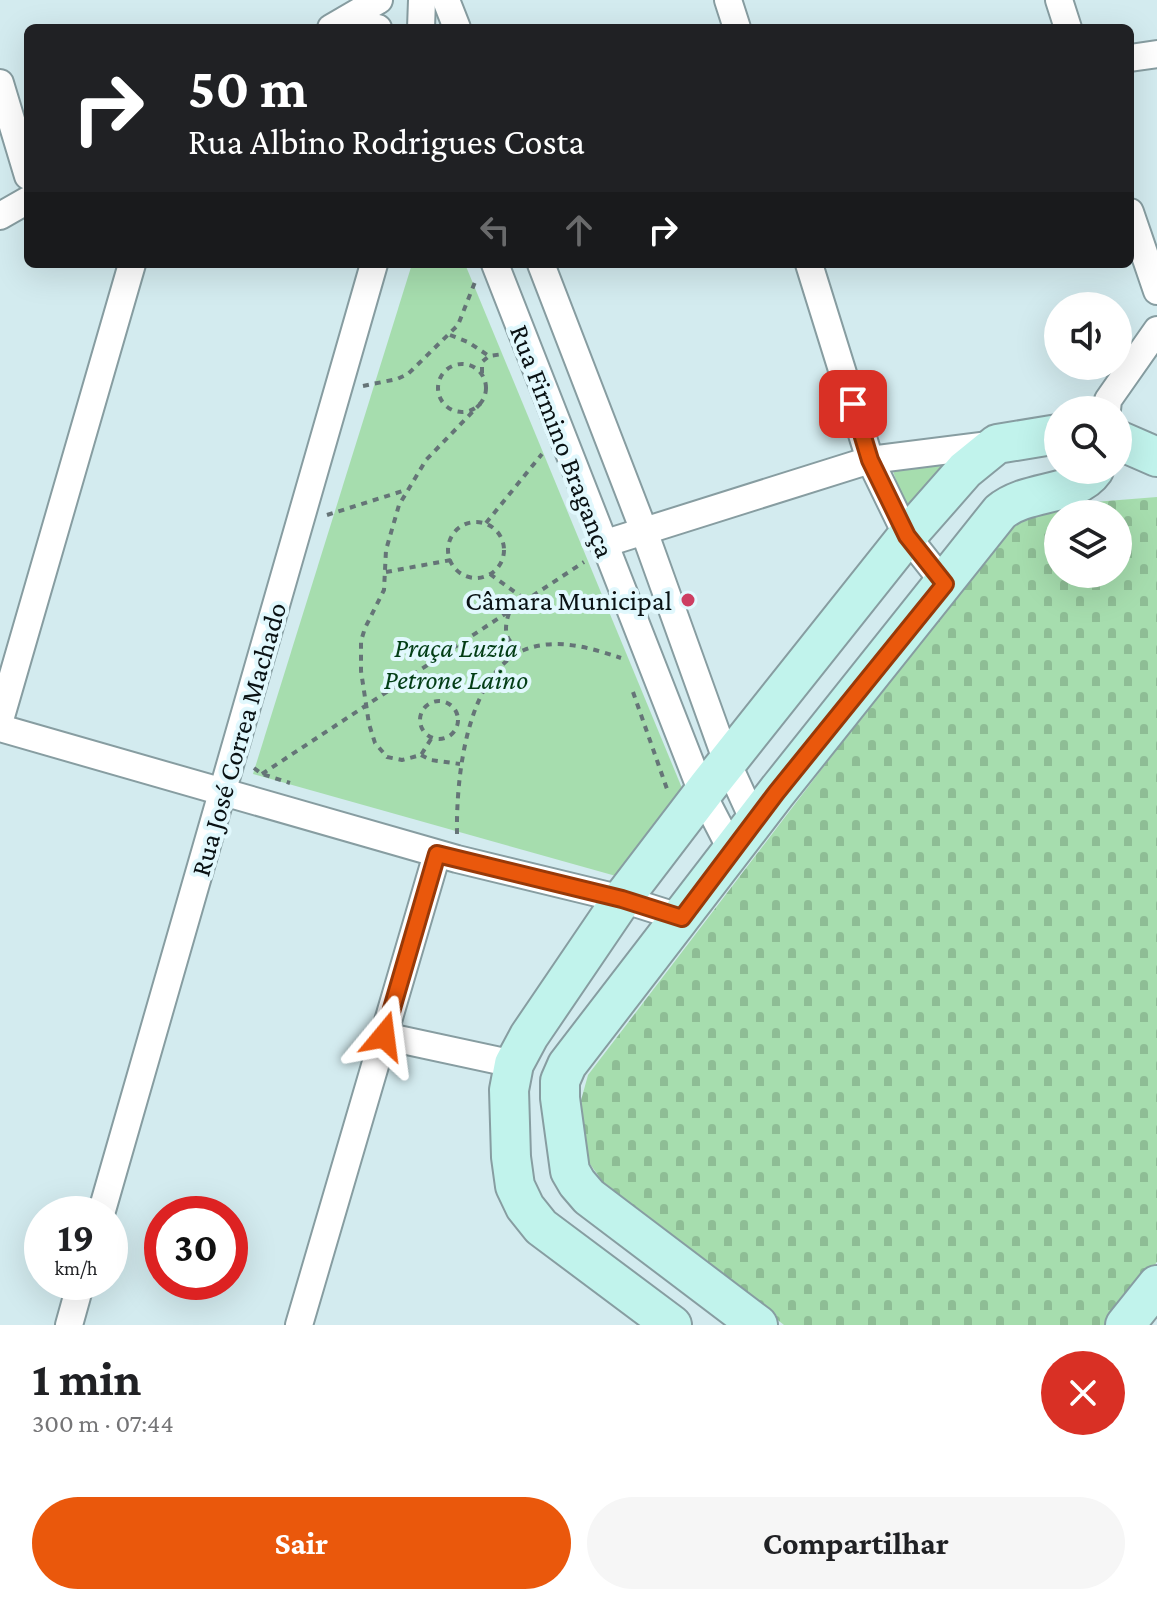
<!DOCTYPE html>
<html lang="pt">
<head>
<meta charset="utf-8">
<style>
	:root { --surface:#fff; --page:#f6f6f6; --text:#202124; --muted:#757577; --accent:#ea580c }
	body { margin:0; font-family:"Crimson Pro",serif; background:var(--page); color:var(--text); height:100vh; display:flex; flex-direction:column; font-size:30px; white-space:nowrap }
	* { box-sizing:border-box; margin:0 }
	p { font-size:26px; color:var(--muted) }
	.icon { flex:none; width:44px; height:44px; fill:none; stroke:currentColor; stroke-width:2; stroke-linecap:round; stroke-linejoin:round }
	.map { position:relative; height:1325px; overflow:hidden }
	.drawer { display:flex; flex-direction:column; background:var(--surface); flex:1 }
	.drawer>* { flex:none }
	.banner { position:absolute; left:24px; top:24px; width:1110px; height:244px; border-radius:12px; box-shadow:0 8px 32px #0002; background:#202124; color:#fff; overflow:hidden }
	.tools { position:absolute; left:1044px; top:292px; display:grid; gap:16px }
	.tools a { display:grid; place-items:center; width:88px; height:88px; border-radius:50%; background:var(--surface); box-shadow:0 8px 32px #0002; font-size:40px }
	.speed { position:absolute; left:24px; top:1196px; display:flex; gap:16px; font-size:40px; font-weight:700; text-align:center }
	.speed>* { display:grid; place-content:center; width:104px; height:104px; border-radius:50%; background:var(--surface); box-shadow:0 8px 32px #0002; line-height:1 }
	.speed small { font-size:20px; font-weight:400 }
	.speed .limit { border:12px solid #d22; background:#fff; color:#111 }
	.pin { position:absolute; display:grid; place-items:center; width:68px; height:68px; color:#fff; margin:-34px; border-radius:16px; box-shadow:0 4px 12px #0006 }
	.me { position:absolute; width:88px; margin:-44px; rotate:16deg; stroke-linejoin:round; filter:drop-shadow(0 0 6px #0008) }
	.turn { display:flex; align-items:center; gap:28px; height:168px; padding:0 32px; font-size:36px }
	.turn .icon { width:104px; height:104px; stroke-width:2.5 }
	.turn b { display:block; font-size:56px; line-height:68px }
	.lanes { display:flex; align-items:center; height:76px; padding:0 32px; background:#0003; justify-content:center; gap:40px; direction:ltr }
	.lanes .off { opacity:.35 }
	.round { display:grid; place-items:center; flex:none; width:84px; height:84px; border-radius:42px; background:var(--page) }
	.headline { display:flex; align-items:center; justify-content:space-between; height:136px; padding:0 32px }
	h1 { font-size:48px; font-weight:700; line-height:60px }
	.button { display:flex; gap:16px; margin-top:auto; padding:16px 32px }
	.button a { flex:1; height:92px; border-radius:48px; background:var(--accent); color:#fff; font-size:32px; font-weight:700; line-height:92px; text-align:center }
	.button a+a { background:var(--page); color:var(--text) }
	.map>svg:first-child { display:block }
</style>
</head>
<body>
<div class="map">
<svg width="1157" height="1325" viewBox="0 0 1157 1325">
	<defs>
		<pattern id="cemetery-stones" width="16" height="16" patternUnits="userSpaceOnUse" patternTransform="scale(2)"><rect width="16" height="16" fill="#a6ddae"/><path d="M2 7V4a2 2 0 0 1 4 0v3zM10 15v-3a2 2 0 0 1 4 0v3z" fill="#8ebd95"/></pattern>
	</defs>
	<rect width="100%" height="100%" fill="#d3ebef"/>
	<g fill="#a6ddae">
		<path d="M412 264H465L689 805 623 878 253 774Z"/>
		<path d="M959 457 908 516 893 471Z"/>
	</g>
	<path fill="url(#cemetery-stones)" fill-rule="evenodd" d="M1157 497V1262L1109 1325H784L603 1182 587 1160 580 1104 588 1075 1015 516 1069 504ZM1058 514H1118V574H1058Z"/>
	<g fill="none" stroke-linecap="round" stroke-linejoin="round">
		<defs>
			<g id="street">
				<path d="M446 0 457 28"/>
				<path d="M728 0 737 28"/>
				<path d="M1059 0 1068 28"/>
				<path d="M346 20 378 28"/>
				<path d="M331 28 379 0"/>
				<path d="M421 28 422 0"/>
				<path d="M1130 58 1157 54"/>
				<path d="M0 83 28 176"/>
				<path d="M1130 212 1157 291"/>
				<path d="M0 216 28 200"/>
				<path d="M495 264 703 795 732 851"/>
				<path d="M541 264 644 531 727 762 754 821"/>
				<path d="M809 264 870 460 907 536 945 584"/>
				<path d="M1107 410 1108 400 1157 330"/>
				<path d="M603 544 870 460 997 444"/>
				<path d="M0 720 132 264"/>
				<path d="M0 728 457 859 622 899 682 918"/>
				<path d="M384 1036 514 1064"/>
				<path d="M101 1214 374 264"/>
				<path d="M69 1325 81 1282"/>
				<path d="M299 1325 437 854"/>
			</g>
			<g id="secondary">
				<path d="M1118 440 1157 457"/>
				<path d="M672 1325 541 1227 525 1207 515 1186 511 1157 509 1090 514 1064 529 1036 622 899 709 785 907 536 965 470 997 444 1058 434"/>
				<path d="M758 1325 589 1197 577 1183 570 1171 560 1098V1081L567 1065 776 793 1000 512C1027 489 1075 497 1094 470"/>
				<path d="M1125 1325 1157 1285"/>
			</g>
		</defs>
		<use href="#street" stroke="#879da1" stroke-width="30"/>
		<use href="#secondary" stroke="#879da1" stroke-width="42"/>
		<g stroke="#657477" stroke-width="4" stroke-dasharray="6 6" stroke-linecap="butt">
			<path d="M450 335 468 342 489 356"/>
			<circle cx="462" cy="388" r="24"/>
			<path d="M482 373V362L489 356 503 354"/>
			<path d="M363 386 397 379 408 374 458 325 475 282"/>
			<path d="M327 515 406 490"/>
			<circle cx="476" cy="550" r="28"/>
			<path d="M486 523 542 454"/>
			<path d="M386 572 451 560"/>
			<path d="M490 574 526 600"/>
			<path d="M509 613C503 631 505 644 524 649"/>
			<path d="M633 692 667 789"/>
			<circle cx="439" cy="720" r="19"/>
			<path d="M431 739 421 755 402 760 387 757 375 743 369 724 361 671V641L365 628 384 590 386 550 399 505 426 460 483 401"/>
			<path d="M421 755 431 760 460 764"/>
			<path d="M254 768 262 774 290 783"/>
			<path d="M262 774 584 562"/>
			<path d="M457 834C456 779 466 675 524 650 556 637 591 648 621 658"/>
		</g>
		<use href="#street" stroke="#fff" stroke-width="26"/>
		<use href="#secondary" stroke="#c1f3ec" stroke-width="38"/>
	</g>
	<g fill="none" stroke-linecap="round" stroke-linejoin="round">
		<defs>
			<path id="route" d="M384 1036 437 854 622 899 682 918 776 793 945 584 907 536 870 460 853 404"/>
		</defs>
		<use href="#route" stroke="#983908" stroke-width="20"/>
		<use href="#route" stroke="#ea580c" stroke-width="14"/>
	</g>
	<circle fill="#cd3e61" stroke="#e1f8fd" stroke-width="3" cx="688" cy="600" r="8"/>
	<g text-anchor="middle" stroke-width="8" stroke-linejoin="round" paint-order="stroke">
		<g font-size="28" fill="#0a1214" stroke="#e1f8fd">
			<text transform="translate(563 441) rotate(69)" y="10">Rua Firmino Bragança</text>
			<text transform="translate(238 739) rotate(-74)" y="10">Rua José Correa Machado</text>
		</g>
		<g font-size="28" fill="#0a1214" stroke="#e1f8fd" text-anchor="end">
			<text x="672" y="610">Câmara Municipal</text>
		</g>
		<g font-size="28" font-style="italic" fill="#023d15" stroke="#e1f8fd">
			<text x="456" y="657">Praça Luzia<tspan x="456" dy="32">Petrone Laino</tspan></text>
		</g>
	</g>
</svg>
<div class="tools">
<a><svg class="icon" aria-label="sound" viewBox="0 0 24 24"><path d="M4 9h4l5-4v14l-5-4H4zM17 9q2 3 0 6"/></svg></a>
<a><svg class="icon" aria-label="search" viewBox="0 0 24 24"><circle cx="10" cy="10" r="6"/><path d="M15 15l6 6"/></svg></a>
<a><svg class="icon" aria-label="layers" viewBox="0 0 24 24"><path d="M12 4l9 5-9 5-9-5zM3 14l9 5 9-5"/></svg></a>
</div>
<div class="speed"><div>19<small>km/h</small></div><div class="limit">30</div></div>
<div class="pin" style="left:853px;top:404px;background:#d93025"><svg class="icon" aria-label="arrive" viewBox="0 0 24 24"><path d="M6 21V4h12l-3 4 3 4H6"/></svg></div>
<svg class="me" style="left:384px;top:1036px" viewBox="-20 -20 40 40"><path d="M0-17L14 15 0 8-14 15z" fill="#ea580c" stroke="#fff" stroke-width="4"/></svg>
<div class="banner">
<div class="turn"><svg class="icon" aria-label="right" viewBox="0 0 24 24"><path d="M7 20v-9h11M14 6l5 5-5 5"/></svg><div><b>50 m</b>Rua Albino Rodrigues Costa</div></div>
<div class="lanes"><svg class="icon off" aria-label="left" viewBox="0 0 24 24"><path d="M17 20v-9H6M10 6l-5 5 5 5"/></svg><svg class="icon off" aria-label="ahead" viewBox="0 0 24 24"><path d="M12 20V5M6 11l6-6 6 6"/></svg><svg class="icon" aria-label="right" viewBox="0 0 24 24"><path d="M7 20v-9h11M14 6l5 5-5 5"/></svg></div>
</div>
</div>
<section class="drawer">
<div class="headline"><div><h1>1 min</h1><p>300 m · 07:44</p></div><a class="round" style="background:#d93025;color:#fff"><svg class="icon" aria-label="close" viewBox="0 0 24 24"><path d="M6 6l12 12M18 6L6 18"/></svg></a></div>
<div class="button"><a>Sair</a><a>Compartilhar</a></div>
</section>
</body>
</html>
